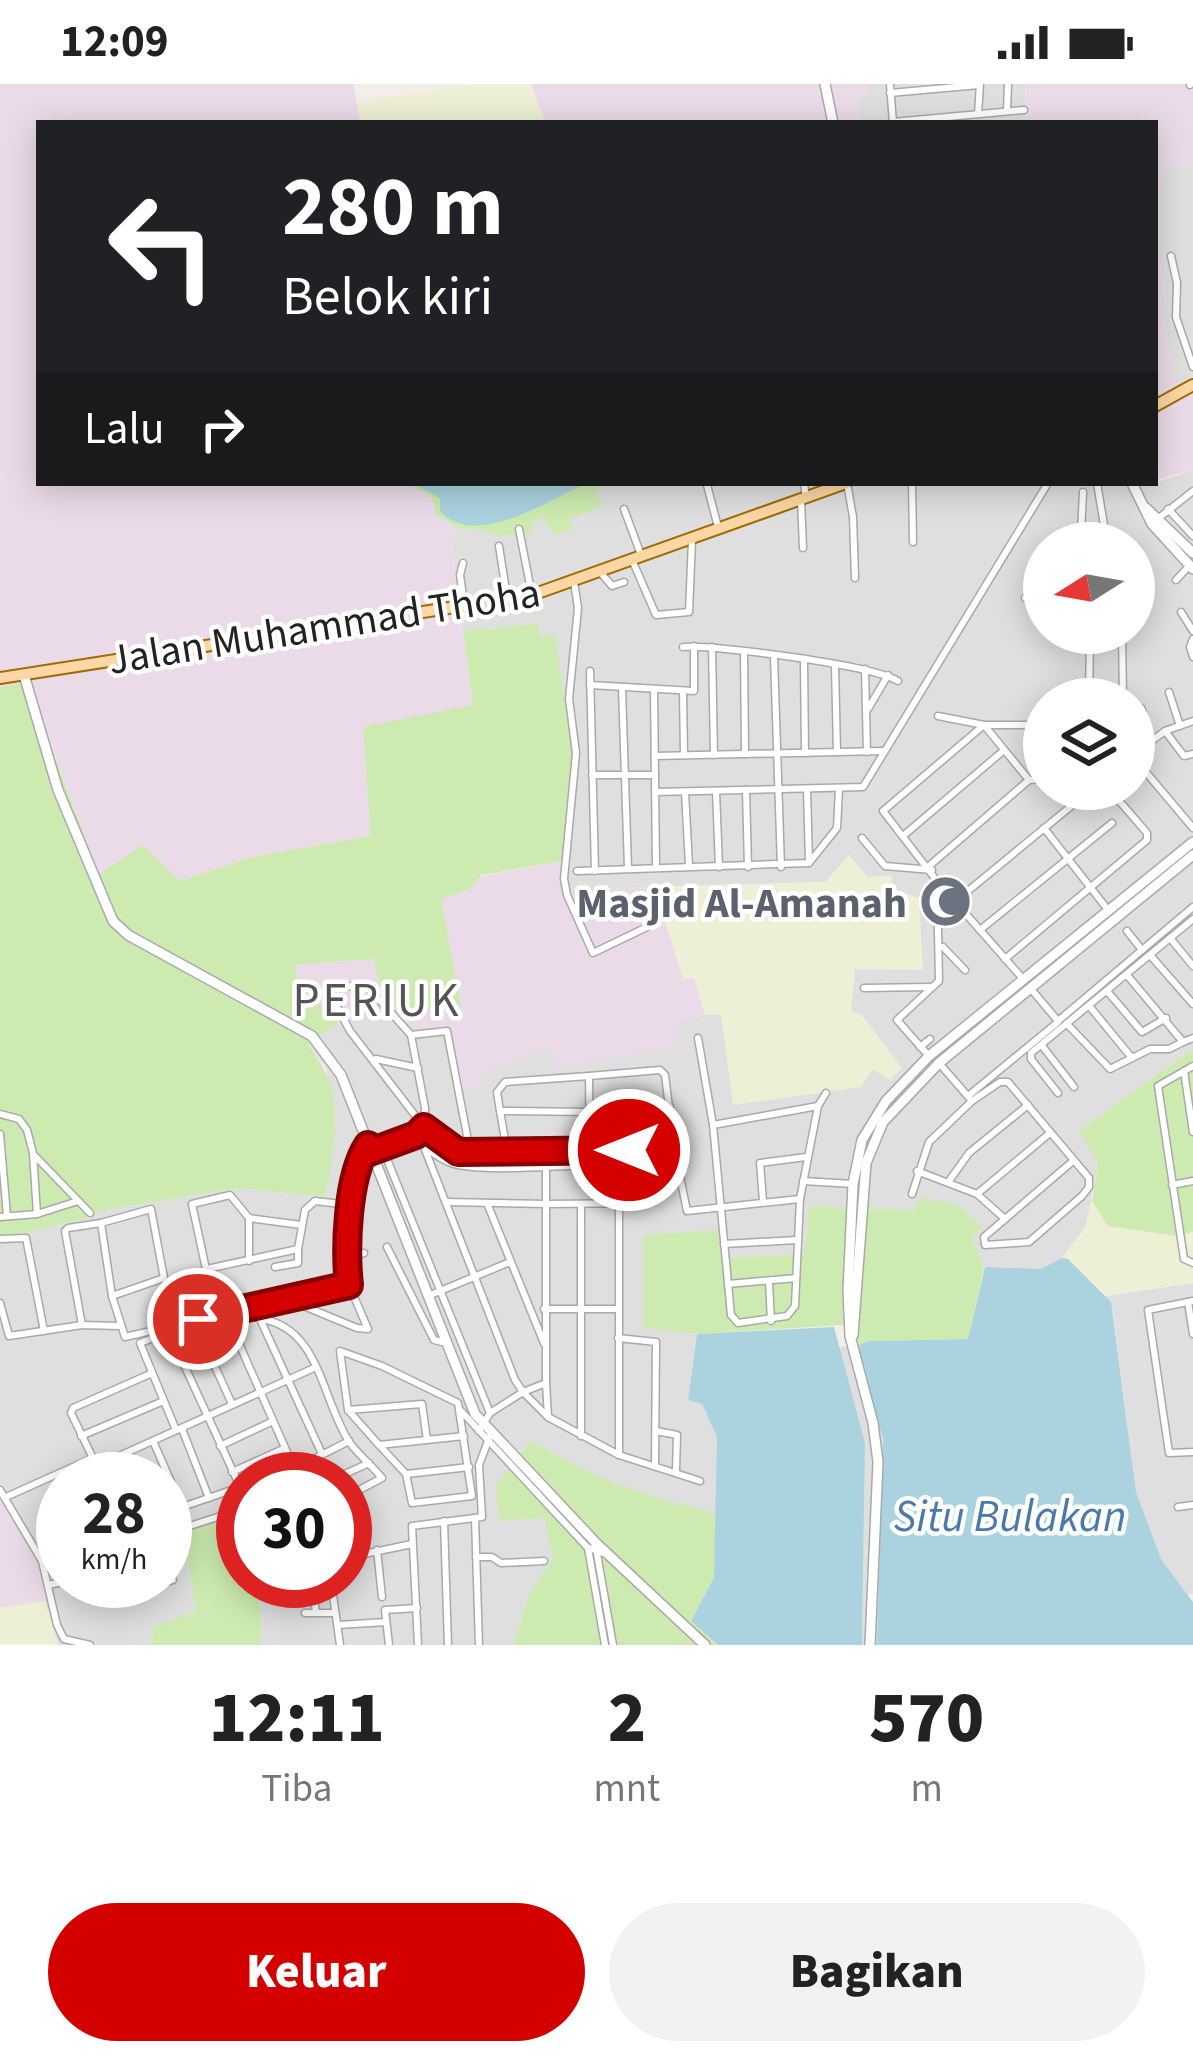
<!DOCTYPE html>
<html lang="id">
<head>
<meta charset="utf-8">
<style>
	:root { --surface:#fff; --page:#f2f2f2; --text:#222; --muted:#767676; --accent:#d40000 }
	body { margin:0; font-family:"Source Sans 3",sans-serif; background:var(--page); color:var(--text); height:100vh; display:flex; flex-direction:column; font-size:45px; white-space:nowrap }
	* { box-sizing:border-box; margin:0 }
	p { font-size:39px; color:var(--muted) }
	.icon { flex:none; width:66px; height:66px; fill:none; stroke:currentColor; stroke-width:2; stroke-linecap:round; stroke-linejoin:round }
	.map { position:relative; height:1561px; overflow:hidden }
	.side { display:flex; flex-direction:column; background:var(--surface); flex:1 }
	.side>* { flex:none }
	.guide { position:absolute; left:36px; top:36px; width:1122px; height:366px; border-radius:0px; box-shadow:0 6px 30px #0003; background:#202124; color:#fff; overflow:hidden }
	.needle { width:78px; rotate:259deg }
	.fabs { position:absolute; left:1023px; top:438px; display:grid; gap:24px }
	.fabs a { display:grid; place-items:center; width:132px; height:132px; border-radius:50%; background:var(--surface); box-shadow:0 6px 30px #0003; font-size:60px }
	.speed { position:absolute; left:36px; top:1368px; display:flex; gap:24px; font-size:60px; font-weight:700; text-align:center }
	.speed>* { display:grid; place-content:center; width:156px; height:156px; border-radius:50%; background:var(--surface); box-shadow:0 6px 30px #0003; line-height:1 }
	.speed small { font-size:30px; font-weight:400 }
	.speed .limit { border:18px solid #d22; background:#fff; color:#111 }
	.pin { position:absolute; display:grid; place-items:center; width:102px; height:102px; color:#fff; margin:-51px; border:6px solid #fff; border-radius:50%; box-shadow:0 3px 12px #0007 }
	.me { position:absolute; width:132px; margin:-66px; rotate:270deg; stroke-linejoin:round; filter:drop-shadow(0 0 9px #0008) }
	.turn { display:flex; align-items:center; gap:42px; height:252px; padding:0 48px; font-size:54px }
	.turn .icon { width:156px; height:156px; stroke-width:2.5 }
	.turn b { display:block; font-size:84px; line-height:102px }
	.then { display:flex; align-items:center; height:114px; padding:0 48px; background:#0003; gap:24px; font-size:45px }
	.eta { display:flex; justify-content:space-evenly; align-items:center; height:204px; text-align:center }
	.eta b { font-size:72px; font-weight:800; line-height:84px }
	.button { display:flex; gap:24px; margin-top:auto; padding:24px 48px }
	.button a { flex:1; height:138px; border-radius:72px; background:var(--accent); color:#fff; font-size:48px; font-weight:800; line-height:138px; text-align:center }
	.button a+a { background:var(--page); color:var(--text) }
	.status { display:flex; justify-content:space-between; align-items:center; height:84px; padding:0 60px; background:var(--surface); direction:ltr }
	.status svg { height:33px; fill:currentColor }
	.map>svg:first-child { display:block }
</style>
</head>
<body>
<div class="status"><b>12:09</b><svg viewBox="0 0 49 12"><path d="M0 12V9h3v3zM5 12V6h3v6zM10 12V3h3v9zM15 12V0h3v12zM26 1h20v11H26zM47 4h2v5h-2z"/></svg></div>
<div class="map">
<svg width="1193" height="1561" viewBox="0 0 1193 1561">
	<rect width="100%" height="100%" fill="#f2efe9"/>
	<g fill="#e0dfdf" fill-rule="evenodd">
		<path d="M866 0H1025L1027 39H861L857 13 867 11Z"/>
		<path d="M1193 80V295L1177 304 1160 214 1166 211 1160 179 1159 101 1162 86Z"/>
		<path d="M1193 386V965L1080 1046 1098 1079 1086 1142 1062 1174 1041 1185 984 1184 972 1155 982 1143 919 1113 916 1126 811 1122 805 1170 722 1174 717 1146 643 1243 697 1250 688 1316 702 1320 717 1353 716 1429 646 1413 594 1393 531 1357 553 1473 528 1513 514 1561H261L260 1497H345V1395H243V1427L183 1446 197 1528 153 1543 152 1561H58L45 1517 42 1486 15 1429 0 1413V1155L91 1133 99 1127 240 1104 326 1113 327 985 308 961 340 938 351 939 374 919 398 936 445 949 480 991 551 961 556 983 678 962 677 937 705 931 851 928 854 885H922L826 798 560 806 573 672 554 550 540 553 537 539 463 547 451 458 458 444 533 448 530 438 545 434 553 450 596 406 614 399 1138 400 1155 399ZM1044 459H1134V549H1044ZM1044 615H1134V705H1044ZM63 1395H165V1497H63Z"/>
		<path d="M1193 1199V1510L1187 1511 1161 1475 1136 1408 1113 1229 1106 1212Z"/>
		<path d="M856 1262 883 1355 877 1561H862L865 1359 838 1263Z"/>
	</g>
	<g fill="#ebdbe8">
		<path d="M0 0H353L361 39H39V399H406L434 414 436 431 458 444 451 458 473 621 372 752 252 773 180 797 99 790 28 598 0 603Z"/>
		<path d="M531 0H866L868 11 857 13 861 39H545Z"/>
		<path d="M1025 0H1193V80L1162 86 1159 101 1160 179 1166 212 1160 215 1177 303 1193 295V386L1155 396V39H1027Z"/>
		<path d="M562 777 561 806 655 803 683 895 694 893 705 931 677 937 679 962 556 984 551 962 481 991 480 1004 456 1005 445 949 398 936 374 919 351 939 340 938 330 918 306 924 294 881 375 875 381 907 461 920 440 814 471 804 481 792Z"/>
		<path d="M0 1413 15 1429 42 1486 45 1517 0 1524Z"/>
	</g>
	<g fill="#eef0d5">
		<path d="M475 0H531L545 39H361L357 18Z"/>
		<path d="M849 771 868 793 892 791 891 805 919 814 923 886 855 885 851 928 862 931 902 984 890 996 872 985 861 1003 733 1021 721 930 705 931 694 894 683 896 655 803 825 798Z"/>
		<path d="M1092 1117 1108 1142 1176 1152 1193 1148V1199L1106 1211 1068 1175 1062 1174 1086 1142Z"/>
		<path d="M45 1517 58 1561H0V1524Z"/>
	</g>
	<g fill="#cdebb0">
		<path d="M406 399H614L596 406 602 423 569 435 572 445 554 451 544 434 531 438 533 449 494 452 487 446 458 444 436 431 433 414Z"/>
		<path d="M537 539 540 553 555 550 573 672 562 777 481 791 472 804 441 815 461 921 402 926 381 908 374 875 294 881 306 923 330 918 340 938 308 961C349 1013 334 1052 326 1113L239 1104 99 1127 91 1133 0 1155V603L27 598 99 790 143 761 180 797 252 773 371 752 363 643 473 621 463 547Z"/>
		<path d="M1193 965V1148L1176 1152 1108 1142 1092 1117 1098 1079 1079 1047Z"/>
		<path d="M920 1113 957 1121 982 1143 972 1155 984 1184 968 1255 869 1257 856 1262 859 1240 697 1250 643 1244V1151L718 1146 723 1174 804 1170 810 1122 915 1126Z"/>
		<path d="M531 1357C599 1396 640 1411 716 1429L714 1493 691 1536 718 1561H514L528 1513 553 1473 544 1434 500 1437 495 1402Z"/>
		<path d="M243 1427V1497H260L261 1561H152L153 1543 196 1527 183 1446Z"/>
	</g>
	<g fill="#aad3df">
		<path d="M411 399H587C548 416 476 466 440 427V414Z"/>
		<path d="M1062 1174 1068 1175 1111 1218 1136 1408 1161 1475 1193 1518V1561H877L883 1355 856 1262 869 1257 968 1255 985 1183 1041 1185Z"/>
		<path d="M834 1243 865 1359 862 1561H718L691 1537 714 1493 717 1353 702 1320 688 1316 697 1250Z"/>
	</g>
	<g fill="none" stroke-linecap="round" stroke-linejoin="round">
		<defs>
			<g id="minor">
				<path d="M890 0 893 39"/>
				<path d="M1190 1V0"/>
				<path d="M890 9 979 1"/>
				<path d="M1007 27 1008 0"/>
				<path d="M978 30 980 0"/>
				<path d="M893 38 1024 26"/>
				<path d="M1171 172 1177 199 1176 233 1193 283"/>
				<path d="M804 399 806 414"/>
				<path d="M847 399 853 433 855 494"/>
				<path d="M912 399 913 458"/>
				<path d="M1097 399 1107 459"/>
				<path d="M707 401 718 443"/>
				<path d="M801 416 803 464"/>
				<path d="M624 425 641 471"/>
				<path d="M1168 425 1193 452"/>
				<path d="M1155 437 1193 407"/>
				<path d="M519 445 532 511"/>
				<path d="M1076 459 1081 449 1083 408"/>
				<path d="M499 462 507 513"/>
				<path d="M633 478 656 531 689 528 692 456"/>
				<path d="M463 479 460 491 464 519"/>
				<path d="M601 489 612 502 624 498"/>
				<path d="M1134 493 1149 490"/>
				<path d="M1176 496 1190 481"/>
				<path d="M574 498 578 524 569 615 576 669 564 795 567 811 593 869 647 843"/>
				<path d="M1025 514 1044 515"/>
				<path d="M1181 528 1193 547"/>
				<path d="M1080 549V552"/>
				<path d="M1122 549 1123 615"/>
				<path d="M1193 555 1190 563 1193 573"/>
				<path d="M683 563C719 561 871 581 898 597"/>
				<path d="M712 563 714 671"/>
				<path d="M744 568 745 670"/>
				<path d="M774 573 781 783"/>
				<path d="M804 577 805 669"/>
				<path d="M835 582 837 668"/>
				<path d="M865 585 867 668"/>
				<path d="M590 587 595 787"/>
				<path d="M590 601 694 607V562"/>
				<path d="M622 604 628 784"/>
				<path d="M654 606 656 783"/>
				<path d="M1169 608 1180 642"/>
				<path d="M683 609 684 671"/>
				<path d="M1089 615 1090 552"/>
				<path d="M1141 624 1152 655"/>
				<path d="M868 625 888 591"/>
				<path d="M938 632 984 641H1044"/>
				<path d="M984 641 883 727 937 797 1023 895"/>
				<path d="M984 641 1029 696"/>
				<path d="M1028 641 1036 655 1044 657"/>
				<path d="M1165 647 1193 637"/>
				<path d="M1134 670 1165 647 1184 672 1193 670"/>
				<path d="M655 672 882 667"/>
				<path d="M1134 674 1193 744"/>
				<path d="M592 691H655"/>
				<path d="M1029 696 1044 695"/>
				<path d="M807 705 809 779"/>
				<path d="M746 706 748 783"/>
				<path d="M716 707 719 783"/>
				<path d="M655 708 863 703 1048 399"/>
				<path d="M685 708 689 782"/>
				<path d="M1044 744 1108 826"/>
				<path d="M903 752 1003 667"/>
				<path d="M862 754 885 782 932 786"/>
				<path d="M929 782 1029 696"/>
				<path d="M577 787 809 779 837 744 839 705"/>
				<path d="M957 816 1092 705"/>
				<path d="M980 846 1112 739"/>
				<path d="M1170 854 1193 882"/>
				<path d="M943 863 965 886"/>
				<path d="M1142 866 1193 823"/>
				<path d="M1150 871 1193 920"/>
				<path d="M1005 875 1147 756V749L1109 705"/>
				<path d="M1127 891 1183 958 1193 954"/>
				<path d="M864 904 930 903"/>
				<path d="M1031 905 1058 937 1142 866 1127 847"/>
				<path d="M1107 907 1142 948 1166 934"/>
				<path d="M1090 923 1132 974"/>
				<path d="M1067 940 1110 985 1150 965H1169L1183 958"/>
				<path d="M411 951 366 901 327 904 350 947 424 1043 416 1051"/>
				<path d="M698 954 713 1041 731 1231 738 1239 787 1232 795 1222 800 1115 818 1022 713 1041"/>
				<path d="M920 963 930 955"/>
				<path d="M1043 963 1074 1003"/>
				<path d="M928 971 897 936 939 897 937 799"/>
				<path d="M376 975 418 984"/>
				<path d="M1193 982 1158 1002 1184 1175 1193 1179"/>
				<path d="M660 986 665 991 674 1064 590 1066 589 992Z"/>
				<path d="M1184 987 1193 1048"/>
				<path d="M1058 1009 1031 975V969L1193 835"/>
				<path d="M968 1012 1058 938"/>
				<path d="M972 1017 1000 998H1008L1089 1094V1103L1082 1112 1029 1158 985 1161 984 1153 1073 1077"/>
				<path d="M818 1022 826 1009"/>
				<path d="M500 1027 497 1008 505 998 589 992"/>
				<path d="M0 1030 19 1035 27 1046 33 1069 37 1130"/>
				<path d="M0 1050 7 1132"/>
				<path d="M382 1063 490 1329"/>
				<path d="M382 1063 416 1051 424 1063"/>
				<path d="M470 1067 447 947 411 951 425 1024 424 1043 458 1068 546 1066"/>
				<path d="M507 1067 500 1027 591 1028 670 1023"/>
				<path d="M35 1072 90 1129"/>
				<path d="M917 1087 977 1110 1005 1135"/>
				<path d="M680 1093 687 1127 800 1115"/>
				<path d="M803 1097 853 1100"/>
				<path d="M949 1097 969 1069 1028 1021"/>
				<path d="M1172 1101 1193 1097"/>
				<path d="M912 1110 929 1058 972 1017 939 979"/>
				<path d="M977 1110 1050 1049"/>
				<path d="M763 1117 760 1079 806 1073"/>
				<path d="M446 1118 546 1120V1299"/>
				<path d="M487 1119 544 1259"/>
				<path d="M0 1133 37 1130 78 1117"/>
				<path d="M101 1139 112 1212 125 1253 349 1201C345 1165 347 1092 368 1061"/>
				<path d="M0 1155 26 1154 44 1247"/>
				<path d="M724 1160 797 1156"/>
				<path d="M387 1163 434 1256 446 1259"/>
				<path d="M346 1176 364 1169"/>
				<path d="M249 1177V1134"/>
				<path d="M275 1183 298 1179V1165"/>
				<path d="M207 1185 298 1165 305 1126 315 1117 350 1121"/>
				<path d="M769 1198 771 1237"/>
				<path d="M728 1200 796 1194"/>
				<path d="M428 1212 510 1178"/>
				<path d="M1193 1217 1148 1226 1169 1369 1193 1368"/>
				<path d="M294 1218 357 1244 368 1245 349 1201"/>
				<path d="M1188 1218 1193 1250"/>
				<path d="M0 1219 9 1252 82 1241 119 1242"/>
				<path d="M544 1225H617"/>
				<path d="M216 1232 192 1120 230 1111 249 1134 301 1141"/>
				<path d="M260 1235C320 1242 322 1318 350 1359 359 1371 372 1382 382 1394L361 1405"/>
				<path d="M229 1237 294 1384"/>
				<path d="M82 1241 65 1147 68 1144 101 1139 151 1125 164 1194 112 1212"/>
				<path d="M197 1243 232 1320"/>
				<path d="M169 1248 140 1259 176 1346"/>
				<path d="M618 1254 656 1258 655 1381"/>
				<path d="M348 1326 422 1320 427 1356"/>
				<path d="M461 1327 587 1463 603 1469"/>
				<path d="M548 1333 546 1299 523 1308 515 1296 424 1063C434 1070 446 1079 458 1081 514 1090 584 1076 643 1083L646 1119 546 1120V1066H590"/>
				<path d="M182 1345 209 1414"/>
				<path d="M479 1347 490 1329 523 1308 548 1333 619 1371 700 1397"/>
				<path d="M656 1347 677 1351 676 1386"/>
				<path d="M81 1352 161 1318"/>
				<path d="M581 1352V1120"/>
				<path d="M153 1357 182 1423"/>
				<path d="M379 1361 348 1326 340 1267 382 1282 458 1319 472 1412 412 1419 406 1390 379 1361 464 1352"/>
				<path d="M220 1362 271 1338"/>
				<path d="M125 1371 136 1395"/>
				<path d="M619 1371V1120"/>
				<path d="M97 1382 314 1284"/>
				<path d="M232 1388 283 1365"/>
				<path d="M407 1390 469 1383"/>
				<path d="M103 1395 71 1329 73 1324 150 1290"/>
				<path d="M289 1395 288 1388 349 1357"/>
				<path d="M334 1395 369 1379"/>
				<path d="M0 1406 42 1477 57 1541 64 1555 90 1561"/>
				<path d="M243 1409 169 1248 253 1232 260 1235 322 1370"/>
				<path d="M6 1413 93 1374"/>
				<path d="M1178 1423 1193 1421"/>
				<path d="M165 1429 240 1403"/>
				<path d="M475 1434 479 1561"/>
				<path d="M444 1437 448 1561"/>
				<path d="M345 1438 352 1472"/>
				<path d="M588 1464 605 1561"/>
				<path d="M596 1464 613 1561"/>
				<path d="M377 1466 382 1513"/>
				<path d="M165 1473 180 1465 183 1444 243 1425"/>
				<path d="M476 1473H492L501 1479 544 1477"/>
				<path d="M345 1474 412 1460"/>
				<path d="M42 1477 63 1469"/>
				<path d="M135 1497 138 1507 173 1496"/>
				<path d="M312 1497 316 1529"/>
				<path d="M331 1497 340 1561"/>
				<path d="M48 1501 67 1497"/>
				<path d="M305 1529H333"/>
				<path d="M338 1541 386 1538"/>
				<path d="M389 1561 385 1526 417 1524"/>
				<path d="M418 1561 412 1442 482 1433 479 1381 491 1349"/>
			</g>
			<g id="tertiary">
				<path d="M825 0 833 39"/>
				<path d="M1132 399 1152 440 1193 485"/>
				<path d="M1146 424 1193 469"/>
				<path d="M24 591 58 706 113 837 128 851 312 952 341 991 475 1330 597 1460 705 1561"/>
				<path d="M853 1251 866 1079 883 1038 939 979 1193 771"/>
				<path d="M870 1561 878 1378 873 1339 850 1252 848 1206 853 1100 862 1056 886 1017 929 972 1193 758"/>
			</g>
			<g id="primary">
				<path d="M1155 322 1193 301"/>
				<path d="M0 594 532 511 846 399"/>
			</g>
		</defs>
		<use href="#minor" stroke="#a9a9a9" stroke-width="9"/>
		<use href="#tertiary" stroke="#a9a9a9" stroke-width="12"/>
		<use href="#primary" stroke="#a06b00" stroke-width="14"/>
		<use href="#minor" stroke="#fff" stroke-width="6"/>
		<use href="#tertiary" stroke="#fff" stroke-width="9"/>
		<use href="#primary" stroke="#fcd6a4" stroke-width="10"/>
	</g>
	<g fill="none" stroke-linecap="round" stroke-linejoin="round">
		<defs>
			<path id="route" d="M198 1235 349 1201C345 1165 347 1092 368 1061L370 1068 416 1051 424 1043 458 1068 629 1066"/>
		</defs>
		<use href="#route" stroke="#8a0000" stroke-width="30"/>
		<use href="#route" stroke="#d40000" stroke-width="21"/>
	</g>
	<defs>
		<symbol id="mosque-disc" viewBox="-11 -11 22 22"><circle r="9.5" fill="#6b7280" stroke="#fff"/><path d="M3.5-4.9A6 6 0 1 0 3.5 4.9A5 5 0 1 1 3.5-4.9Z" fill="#fff"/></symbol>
	</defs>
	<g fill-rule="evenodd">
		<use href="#mosque-disc" x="916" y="788" width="59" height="59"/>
	</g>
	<g text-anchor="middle" stroke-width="9" stroke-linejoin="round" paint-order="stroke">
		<g font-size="42" fill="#222" stroke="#fff">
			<text transform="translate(324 541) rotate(-9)" y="15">Jalan Muhammad Thoha</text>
		</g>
		<g font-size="42" font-weight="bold" fill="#5b616d" stroke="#fff" text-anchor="end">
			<text x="907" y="833">Masjid Al-Amanah</text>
		</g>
		<g font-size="45" font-style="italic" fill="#4a7aab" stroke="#fff">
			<text x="1010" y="1447">Situ Bulakan</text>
		</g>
		<g font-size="48" letter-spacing="3" fill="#555" stroke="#fff">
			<text x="377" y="932">PERIUK</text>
		</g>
	</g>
</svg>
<div class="fabs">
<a><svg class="needle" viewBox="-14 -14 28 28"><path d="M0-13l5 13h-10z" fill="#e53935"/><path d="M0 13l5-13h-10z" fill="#767676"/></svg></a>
<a><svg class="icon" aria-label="layers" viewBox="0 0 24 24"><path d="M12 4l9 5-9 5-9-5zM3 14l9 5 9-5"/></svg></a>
</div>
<div class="speed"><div>28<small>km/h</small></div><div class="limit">30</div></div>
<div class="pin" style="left:198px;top:1235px;background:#d93025"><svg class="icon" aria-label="arrive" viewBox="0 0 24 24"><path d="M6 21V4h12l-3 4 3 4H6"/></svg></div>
<svg class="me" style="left:629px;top:1066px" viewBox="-20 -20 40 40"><circle r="17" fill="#d40000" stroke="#fff" stroke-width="3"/><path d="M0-11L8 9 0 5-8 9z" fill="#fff"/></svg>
<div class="guide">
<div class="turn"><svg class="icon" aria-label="left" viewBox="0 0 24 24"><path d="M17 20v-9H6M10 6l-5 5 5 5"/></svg><div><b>280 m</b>Belok kiri</div></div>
<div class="then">Lalu<svg class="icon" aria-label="right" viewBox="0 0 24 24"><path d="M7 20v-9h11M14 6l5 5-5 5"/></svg></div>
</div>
</div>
<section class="side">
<div class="eta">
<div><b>12:11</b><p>Tiba</p></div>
<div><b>2</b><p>mnt</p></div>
<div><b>570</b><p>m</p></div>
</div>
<div class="button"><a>Keluar</a><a>Bagikan</a></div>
</section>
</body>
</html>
